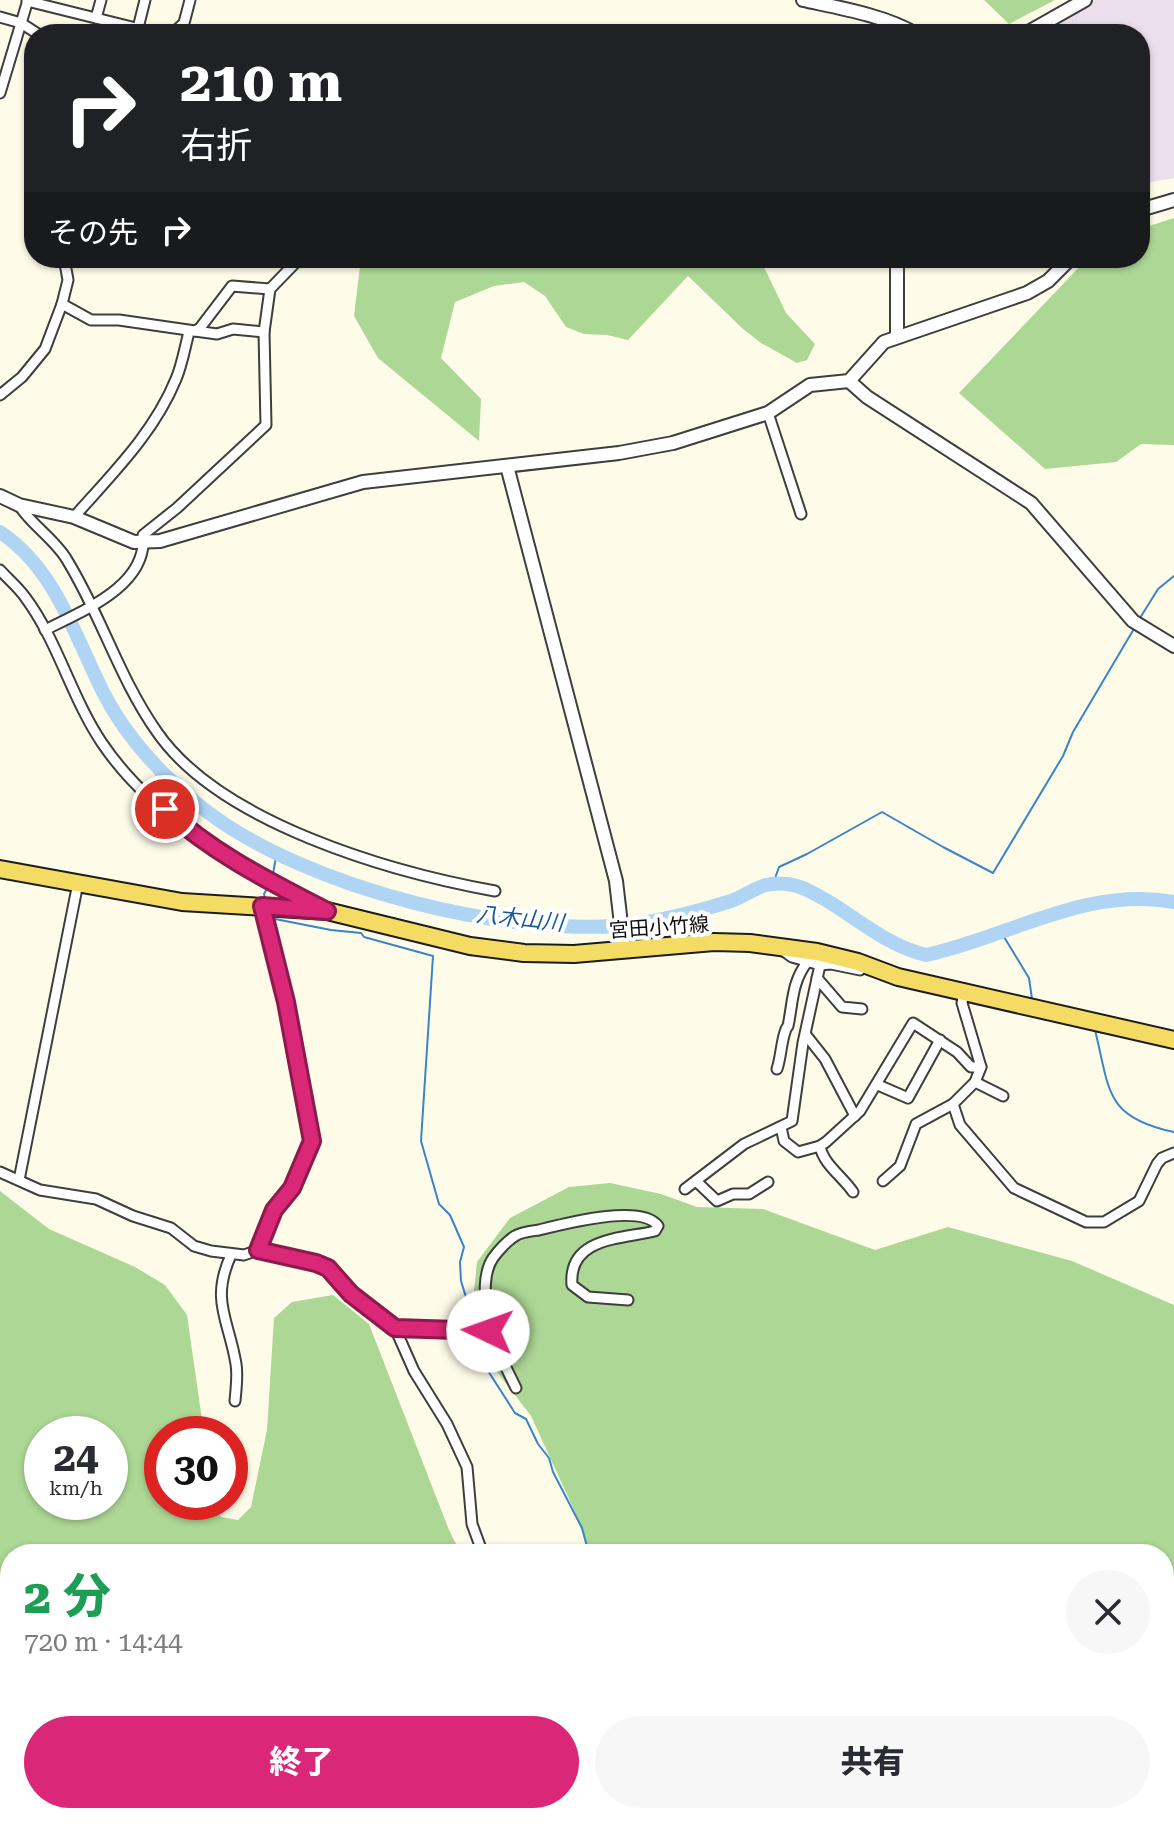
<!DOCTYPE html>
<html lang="ja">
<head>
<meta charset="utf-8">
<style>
	:root { --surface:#fff; --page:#f7f7f7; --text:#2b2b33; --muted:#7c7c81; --accent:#db2777 }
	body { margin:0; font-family:"Roboto Serif","Noto Sans JP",serif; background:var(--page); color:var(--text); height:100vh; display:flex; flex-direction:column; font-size:30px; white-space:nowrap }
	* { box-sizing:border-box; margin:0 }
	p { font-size:26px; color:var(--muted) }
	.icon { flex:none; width:44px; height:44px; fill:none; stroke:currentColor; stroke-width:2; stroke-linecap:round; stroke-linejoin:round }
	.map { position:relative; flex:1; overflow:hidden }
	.details { position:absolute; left:0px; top:1544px; width:1174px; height:280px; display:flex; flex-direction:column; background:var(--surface); border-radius:32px 32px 0 0; box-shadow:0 2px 6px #0004 }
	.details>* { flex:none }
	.top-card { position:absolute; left:24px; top:24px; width:1126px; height:244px; border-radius:32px; box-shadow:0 2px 6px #0004; background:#202124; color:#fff; overflow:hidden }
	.speed { position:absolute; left:24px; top:1416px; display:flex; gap:16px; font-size:40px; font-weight:700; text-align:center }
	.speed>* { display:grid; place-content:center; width:104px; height:104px; border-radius:50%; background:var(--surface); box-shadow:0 2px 6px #0004; line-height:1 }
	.speed small { font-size:20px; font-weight:400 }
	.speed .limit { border:12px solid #d22; background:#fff; color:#111 }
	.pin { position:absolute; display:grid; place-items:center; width:68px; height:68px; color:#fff; margin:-34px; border:4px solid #fff; border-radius:50%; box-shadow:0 2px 8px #0007 }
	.me { position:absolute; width:88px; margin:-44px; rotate:273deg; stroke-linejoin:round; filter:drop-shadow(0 0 6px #0008) }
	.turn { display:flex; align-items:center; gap:28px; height:168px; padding:0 24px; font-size:36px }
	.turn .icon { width:104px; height:104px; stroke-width:2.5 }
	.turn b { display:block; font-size:56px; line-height:68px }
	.then { display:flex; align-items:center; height:76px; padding:0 24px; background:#0003; gap:16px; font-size:30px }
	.round { display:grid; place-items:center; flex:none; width:84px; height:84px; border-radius:42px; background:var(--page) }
	.head { display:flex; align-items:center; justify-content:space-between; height:136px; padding:0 24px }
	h1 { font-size:48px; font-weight:800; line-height:60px; color:#1e9e55 }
	.primary-button { display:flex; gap:16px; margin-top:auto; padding:16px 24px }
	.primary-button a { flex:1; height:92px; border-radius:48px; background:var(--accent); color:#fff; font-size:32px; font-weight:800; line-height:92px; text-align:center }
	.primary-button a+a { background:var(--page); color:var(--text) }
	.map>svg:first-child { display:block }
</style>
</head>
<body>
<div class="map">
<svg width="1174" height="1824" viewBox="0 0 1174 1824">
	<rect width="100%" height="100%" fill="#fefce9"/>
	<path fill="#eadfea" d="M1093 0H1174V178L1140 184V34H1031Z"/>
	<g fill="#add795" fill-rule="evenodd">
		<path d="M984 0H1055L1009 24Z"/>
		<path d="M1174 218V445L1141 444 1116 462 1045 469 959 393 1085 261 1090 258H1140V229Z"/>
		<path d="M361 258H752L764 267 786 313 815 344 807 360 797 363 761 343 742 328 688 276 628 340 607 335 584 334 566 327 545 296 524 282 494 286 455 302 441 358 481 399 479 441 378 358 354 316Z"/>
		<path d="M610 1183 661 1194 697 1207 763 1209 875 1250 948 1227 1072 1261 1174 1305V1824H669L657 1814H1164V1554H590L575 1512 531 1416 478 1347 475 1331 479 1309 474 1292 477 1262 510 1218 569 1187Z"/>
		<path d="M0 1191 49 1229 135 1267 165 1285 187 1315 204 1434H162V1502H213L221 1517 238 1520 251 1507 267 1430 274 1318 292 1302 333 1295 369 1324 449 1530 461 1554H10V1814H570L574 1824H0ZM42 1434H110V1502H42Z"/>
	</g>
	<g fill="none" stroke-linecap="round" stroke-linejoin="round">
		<g stroke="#3a84c8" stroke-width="2">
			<path d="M1140 618 1158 589 1174 576"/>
			<path d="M272 879 277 852"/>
			<path d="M773 884 779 867 807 854 882 812 943 847 993 873 1063 756 1073 732 1135 627"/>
			<path d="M266 901 264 894 269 885"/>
			<path d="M272 914 275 919 331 930 361 933 364 937 433 956 421 1141 439 1204 450 1215 464 1247 460 1262 461 1281 466 1297 458 1315 463 1325"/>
			<path d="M1001 932 1029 978 1032 999 1043 1002"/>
			<path d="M1095 1030C1110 1090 1104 1117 1174 1132"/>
			<path d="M468 1334 490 1374 515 1413 526 1419 538 1444 549 1458 553 1472 582 1528 589 1554"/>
			<path d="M664 1814 675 1824"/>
		</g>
		<path stroke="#b0d5f4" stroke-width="14" d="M0 532C55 568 75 636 103 692 127 739 164 778 205 810 305 888 518 942 643 923 671 918 703 910 731 901 753 893 759 881 787 884 804 886 817 895 831 903 861 922 891 947 926 955 1009 937 1086 886 1174 902"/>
		<defs>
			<g id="minor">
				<path d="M27 1 160 34"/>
				<path d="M0 17 21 23 38 34"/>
				<path d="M96 18 101 0"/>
				<path d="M137 32 145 0"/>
				<path d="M172 34 184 23 190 0"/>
				<path d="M0 93 28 0"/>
				<path d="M62 304 91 320H119L195 331 200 328 232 286 270 289"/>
				<path d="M195 331 217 334 233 329 264 332"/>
				<path d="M0 395 22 377 45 349 62 304 68 280 64 258"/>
				<path d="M768 413 801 514"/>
				<path d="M19 505C30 524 55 539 67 560 101 615 119 678 157 732 220 823 390 872 495 891"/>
				<path d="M74 517C112 474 154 433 176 379 182 365 185 347 189 332"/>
				<path d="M0 570C8 579 18 587 25 597 58 641 71 697 102 743 154 820 239 865 319 907"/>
				<path d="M45 630C82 611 148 586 143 535L177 508 266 425 264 332 270 289 300 258"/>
				<path d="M820 965 831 964 860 970"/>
				<path d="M817 978 842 1007 862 1009"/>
				<path d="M964 992 962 1003 981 1067 975 1082 953 1104 960 1125 1014 1188 1086 1222H1104L1139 1201 1157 1164 1162 1158 1174 1153"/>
				<path d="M806 1035 825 1059 855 1116"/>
				<path d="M777 1069C781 1057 781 1044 785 1032 788 1022 787 1032 789 1021 793 998 793 980 808 961"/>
				<path d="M975 1082 1003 1096"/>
				<path d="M878 1085 908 1098 940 1040"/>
				<path d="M781 1127 784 1141 798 1152 820 1146 826 1142 860 1111 913 1023 957 1052 971 1067H981"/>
				<path d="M820 1146C823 1164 843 1177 853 1192"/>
				<path d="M0 1172 40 1190 96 1199 133 1216 171 1228 194 1246 211 1251 244 1255 258 1250 316 1263 328 1268 351 1294 395 1328 488 1331C487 1308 480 1277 493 1258 498 1251 508 1240 515 1236 521 1232 532 1231 539 1230 563 1224 642 1203 658 1226L655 1231C622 1239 568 1237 572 1285L588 1297 628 1300"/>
				<path d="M19 1180 78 883"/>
				<path d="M696 1181 717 1201 733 1194H749L768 1182"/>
				<path d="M883 1181 900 1166 916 1124 953 1104"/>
				<path d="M685 1189 744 1144 792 1121 803 1043 820 965 792 957 785 952"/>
				<path d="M258 1250 274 1210 292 1188 312 1141 286 1002 262 906"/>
				<path d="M231 1255C210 1301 229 1320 236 1364 238 1375 236 1389 235 1401"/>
				<path d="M395 1328 414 1371 447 1424 467 1467 472 1524 483 1554"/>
				<path d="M488 1331 516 1388"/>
				<path d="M582 1814 584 1824"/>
			</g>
			<g id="tertiary">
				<path d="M803 0C840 8 883 15 916 34"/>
				<path d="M1025 34 1085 0"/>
				<path d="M1140 210 1174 200"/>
				<path d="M897 337V258"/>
				<path d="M849 381 867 397 1031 503 1133 621 1174 646"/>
				<path d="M507 466 616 881 624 950"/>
				<path d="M0 496 19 505 74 517 134 542 160 541 363 482 619 453 673 443 768 413 810 385 849 381 884 342 1027 293 1048 281 1071 258"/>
			</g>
			<path id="primary" d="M0 869 182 902 327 911 470 946 524 953 574 954 714 942 750 943 817 952 858 962 898 977 1174 1040"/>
		</defs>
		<use href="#minor" stroke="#3e3e3e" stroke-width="13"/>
		<use href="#tertiary" stroke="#3e3e3e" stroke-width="16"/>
		<use href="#primary" stroke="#1c1c1c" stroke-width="20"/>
		<use href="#minor" stroke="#fff" stroke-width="9"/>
		<use href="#tertiary" stroke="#fff" stroke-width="12"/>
		<use href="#primary" stroke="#f4dc64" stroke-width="16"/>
	</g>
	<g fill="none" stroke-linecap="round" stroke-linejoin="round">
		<defs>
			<path id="route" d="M165 809C212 853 271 882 327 911L262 906 286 1002 312 1141 292 1188 274 1210 258 1250 316 1263 328 1268 351 1294 395 1328 488 1331"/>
		</defs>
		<use href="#route" stroke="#8e194d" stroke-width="20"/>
		<use href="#route" stroke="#db2777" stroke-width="14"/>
	</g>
	<g text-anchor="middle" stroke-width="8" stroke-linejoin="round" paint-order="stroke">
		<g font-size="20" fill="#0b0b0b" stroke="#fff">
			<text transform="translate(659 927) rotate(-4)" y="7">宮田小竹線</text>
		</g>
		<g font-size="22" font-style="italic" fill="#195797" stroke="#fff">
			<text transform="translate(520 918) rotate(6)" y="8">八木山川</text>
		</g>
	</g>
</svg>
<div class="speed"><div>24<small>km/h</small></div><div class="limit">30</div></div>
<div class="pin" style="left:165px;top:809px;background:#d93025"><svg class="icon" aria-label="arrive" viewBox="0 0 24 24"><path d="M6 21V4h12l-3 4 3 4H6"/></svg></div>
<svg class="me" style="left:488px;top:1331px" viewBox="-20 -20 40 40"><circle r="19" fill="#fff"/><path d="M0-13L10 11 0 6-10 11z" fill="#db2777"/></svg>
<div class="top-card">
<div class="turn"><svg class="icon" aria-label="right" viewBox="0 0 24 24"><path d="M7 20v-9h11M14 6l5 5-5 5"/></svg><div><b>210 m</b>右折</div></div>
<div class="then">その先<svg class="icon" aria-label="right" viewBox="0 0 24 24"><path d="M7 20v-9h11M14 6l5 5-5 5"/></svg></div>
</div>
<section class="details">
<div class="head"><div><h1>2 分</h1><p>720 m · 14:44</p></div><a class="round"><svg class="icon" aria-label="close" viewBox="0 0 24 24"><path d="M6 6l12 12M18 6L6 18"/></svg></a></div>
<div class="primary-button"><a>終了</a><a>共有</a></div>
</section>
</div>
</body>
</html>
